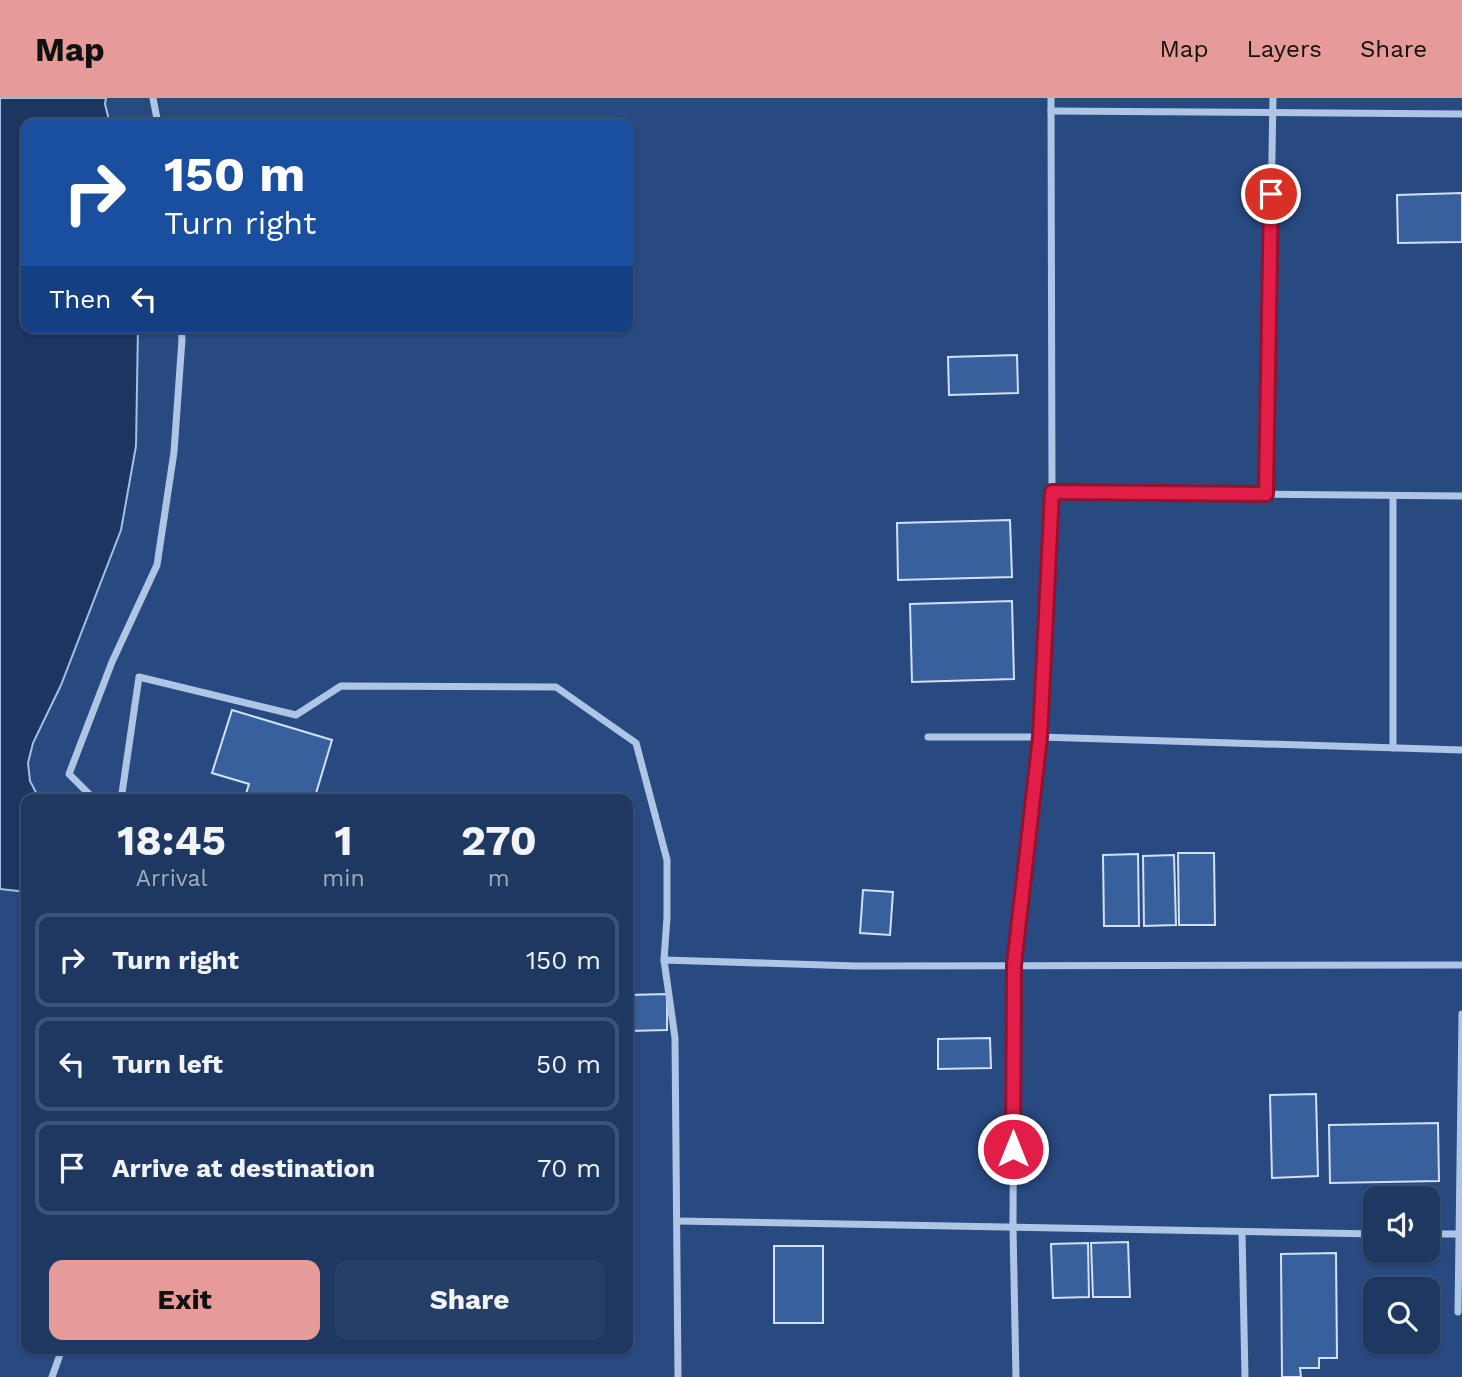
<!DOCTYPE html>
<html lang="en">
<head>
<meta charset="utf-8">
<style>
	:root { --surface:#1e3861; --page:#263f67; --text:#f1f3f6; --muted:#a1acbd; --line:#3c5276; --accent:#e69b98 }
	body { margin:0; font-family:"Work Sans",sans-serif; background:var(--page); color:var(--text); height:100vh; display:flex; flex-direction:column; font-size:26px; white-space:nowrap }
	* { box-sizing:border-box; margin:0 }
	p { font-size:23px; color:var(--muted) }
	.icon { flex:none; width:38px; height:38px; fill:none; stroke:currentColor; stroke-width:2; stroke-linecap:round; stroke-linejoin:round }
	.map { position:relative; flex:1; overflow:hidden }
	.details { position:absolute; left:21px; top:696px; width:612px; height:560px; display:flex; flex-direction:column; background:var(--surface); border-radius:14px; box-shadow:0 2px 5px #0004,0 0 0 2px var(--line) }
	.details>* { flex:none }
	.hud { position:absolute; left:21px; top:21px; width:612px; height:214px; border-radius:14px; box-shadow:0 2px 5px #0004,0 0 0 2px var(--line); background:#1a4fa0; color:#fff; overflow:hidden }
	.fabs { position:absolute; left:1363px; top:1088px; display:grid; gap:14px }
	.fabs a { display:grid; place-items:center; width:77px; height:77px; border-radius:14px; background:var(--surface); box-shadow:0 2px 5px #0004,0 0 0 2px var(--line); font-size:35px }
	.pin { position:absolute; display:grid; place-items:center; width:60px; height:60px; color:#fff; margin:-30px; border:4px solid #fff; border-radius:50%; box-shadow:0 2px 7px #0007 }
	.me { position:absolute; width:77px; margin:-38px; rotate:0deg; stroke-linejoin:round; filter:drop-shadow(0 0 5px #0008) }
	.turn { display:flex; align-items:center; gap:24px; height:147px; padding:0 28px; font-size:32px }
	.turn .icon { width:91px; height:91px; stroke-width:2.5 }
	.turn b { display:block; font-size:49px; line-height:60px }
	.then { display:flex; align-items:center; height:66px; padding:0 28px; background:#0003; gap:14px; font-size:26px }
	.eta { display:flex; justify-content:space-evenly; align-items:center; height:119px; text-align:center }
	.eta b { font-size:42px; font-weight:700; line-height:49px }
	.action { display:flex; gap:14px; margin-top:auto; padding:14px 28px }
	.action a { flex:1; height:80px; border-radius:14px; background:var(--accent); color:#111; font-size:28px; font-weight:700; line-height:80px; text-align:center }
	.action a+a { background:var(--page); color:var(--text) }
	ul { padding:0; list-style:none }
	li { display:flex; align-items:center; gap:21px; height:94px; margin:0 14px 10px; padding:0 14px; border:4px solid var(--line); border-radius:14px }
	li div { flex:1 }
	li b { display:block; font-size:26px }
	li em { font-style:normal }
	header { display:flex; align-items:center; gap:42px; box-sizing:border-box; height:98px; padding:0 35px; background:var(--accent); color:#111 }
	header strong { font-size:33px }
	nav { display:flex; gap:38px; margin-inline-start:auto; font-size:24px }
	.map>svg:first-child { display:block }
</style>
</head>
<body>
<header>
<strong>Map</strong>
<nav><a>Map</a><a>Layers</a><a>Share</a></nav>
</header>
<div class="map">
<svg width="1462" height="1279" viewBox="0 0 1462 1279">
	<rect width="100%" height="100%" fill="#284a81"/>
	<path fill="#1c3661" stroke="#a4bfe6" stroke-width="2" d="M0 0H106L105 6 110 26H26V229H138L136 348 121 432 61 587 33 645 28 665 30 683 40 702H26V791L18 793 0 791Z"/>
	<g fill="#38609d" stroke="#d2e0f5" stroke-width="2">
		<path d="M1462 95V144L1398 145 1397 97Z"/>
		<path d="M1017 257 1018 295 949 297 948 259Z"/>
		<path d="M1010 422 1012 479 898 482 897 425Z"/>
		<path d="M1012 503 1014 581 912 584 910 506Z"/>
		<path d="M232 612 332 642 314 702H244L249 686 212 675Z"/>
		<path d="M1178 755H1214L1215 827H1179Z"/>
		<path d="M1138 756 1139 828H1104L1103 757Z"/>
		<path d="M1174 757 1176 827 1144 828 1143 758Z"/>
		<path d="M863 792 893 794 890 837 860 835Z"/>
		<path d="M667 896V932L628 933V897Z"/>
		<path d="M990 940 991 970 938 971V941Z"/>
		<path d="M1316 996 1318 1078 1272 1080 1270 997Z"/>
		<path d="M1438 1025 1439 1083 1330 1085 1329 1027Z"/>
		<path d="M1128 1144 1130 1199H1093L1091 1145Z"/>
		<path d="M1088 1145 1089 1199 1053 1200 1051 1146Z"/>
		<rect x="774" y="1148" width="49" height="77"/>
		<path d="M1336 1155 1337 1260H1319V1270H1300L1301 1279H1282L1281 1156Z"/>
	</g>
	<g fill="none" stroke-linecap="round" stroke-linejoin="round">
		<g stroke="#afc5e6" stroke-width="7">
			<path d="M153 0 158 26"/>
			<path d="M1051 0 1052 394 1040 639 1462 652"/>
			<path d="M1051 13 1462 16"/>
			<path d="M1052 394 1462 398"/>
			<path d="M1266 396 1273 0"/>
			<path d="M928 639H1040L1014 867 1013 1130 1016 1279"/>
			<path d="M1393 650V398"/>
			<path d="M95 702 69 676 112 564 157 467 174 354 182 241 181 229"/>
			<path d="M121 702 139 579 296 617 341 588 556 589 636 645 667 762V819L664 862"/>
			<path d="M677 1123 1376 1136"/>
			<path d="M1242 1134 1245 1279"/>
			<path d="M1428 1136H1458"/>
			<path d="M1458 1214 1462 916"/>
			<path d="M52 1279 62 1251"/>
			<path d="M678 1279 675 940 664 862 856 868 1462 867"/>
		</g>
	</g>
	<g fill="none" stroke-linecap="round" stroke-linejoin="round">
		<defs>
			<path id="route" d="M1013 1051 1014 867 1040 639 1052 394 1266 396 1271 96"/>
		</defs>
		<use href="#route" stroke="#92132f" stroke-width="18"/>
		<use href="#route" stroke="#e11d48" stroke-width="12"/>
	</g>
</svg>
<div class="fabs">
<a><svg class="icon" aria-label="sound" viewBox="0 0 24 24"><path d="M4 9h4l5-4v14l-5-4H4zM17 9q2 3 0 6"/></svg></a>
<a><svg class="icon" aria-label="search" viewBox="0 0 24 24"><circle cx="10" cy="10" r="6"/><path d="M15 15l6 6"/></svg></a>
</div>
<div class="pin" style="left:1271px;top:96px;background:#d93025"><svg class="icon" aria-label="arrive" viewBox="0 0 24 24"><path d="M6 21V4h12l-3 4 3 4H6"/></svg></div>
<svg class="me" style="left:1013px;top:1051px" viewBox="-20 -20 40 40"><circle r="17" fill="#e11d48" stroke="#fff" stroke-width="3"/><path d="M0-11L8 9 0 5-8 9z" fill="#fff"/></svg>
<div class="hud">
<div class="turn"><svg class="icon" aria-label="right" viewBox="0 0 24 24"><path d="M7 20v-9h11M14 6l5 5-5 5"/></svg><div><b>150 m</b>Turn right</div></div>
<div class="then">Then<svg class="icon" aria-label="left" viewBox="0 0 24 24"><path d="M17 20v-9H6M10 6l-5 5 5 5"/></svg></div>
</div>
<section class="details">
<div class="eta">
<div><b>18:45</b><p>Arrival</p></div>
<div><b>1</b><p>min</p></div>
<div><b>270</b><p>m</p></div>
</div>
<ul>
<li><svg class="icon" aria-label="right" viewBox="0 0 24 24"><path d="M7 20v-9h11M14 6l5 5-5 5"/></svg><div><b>Turn right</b></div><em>150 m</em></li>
<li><svg class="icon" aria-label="left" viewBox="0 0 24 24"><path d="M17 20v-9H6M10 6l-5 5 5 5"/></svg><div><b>Turn left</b></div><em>50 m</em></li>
<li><svg class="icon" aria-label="arrive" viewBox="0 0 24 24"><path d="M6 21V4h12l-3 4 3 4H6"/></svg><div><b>Arrive at destination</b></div><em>70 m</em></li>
</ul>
<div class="action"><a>Exit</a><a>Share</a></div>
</section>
</div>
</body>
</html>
